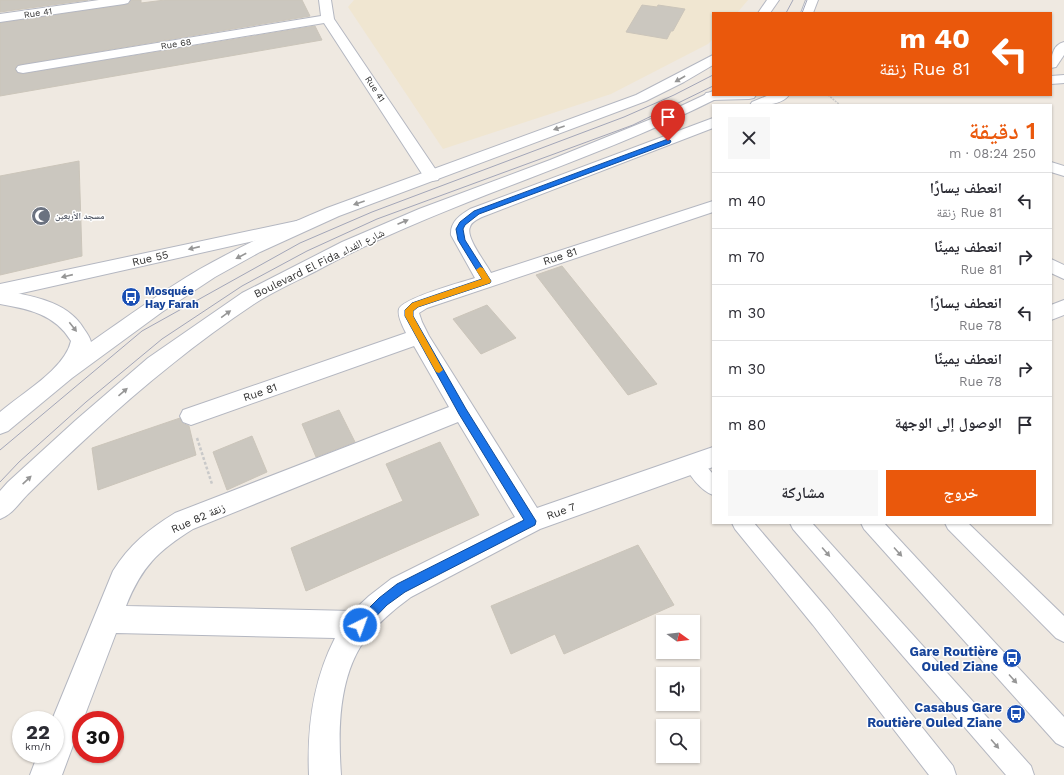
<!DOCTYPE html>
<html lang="ar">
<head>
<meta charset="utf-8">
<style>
	:root { --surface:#fff; --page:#f7f7f7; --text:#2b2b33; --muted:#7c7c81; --line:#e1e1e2; --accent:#ea580c }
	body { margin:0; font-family:"Work Sans","Noto Naskh Arabic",sans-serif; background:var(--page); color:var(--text); direction:rtl; height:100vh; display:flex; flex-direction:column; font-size:15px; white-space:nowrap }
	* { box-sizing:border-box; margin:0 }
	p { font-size:13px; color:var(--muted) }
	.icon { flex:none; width:22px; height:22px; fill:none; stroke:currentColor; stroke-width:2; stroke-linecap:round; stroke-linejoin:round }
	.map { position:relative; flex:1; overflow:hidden; direction:ltr }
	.details { position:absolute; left:712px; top:104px; width:340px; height:420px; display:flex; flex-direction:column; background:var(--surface); border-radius:0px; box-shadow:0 1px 3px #0004; direction:rtl }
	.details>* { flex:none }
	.guide { position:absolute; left:712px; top:12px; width:340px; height:84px; border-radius:0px; box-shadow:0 1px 3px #0004; direction:rtl; background:#ea580c; color:#fff; overflow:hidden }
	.needle { width:26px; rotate:105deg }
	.controls { position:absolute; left:656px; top:615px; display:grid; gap:8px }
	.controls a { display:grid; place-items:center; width:44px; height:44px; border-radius:0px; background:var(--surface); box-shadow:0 1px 3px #0004; font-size:20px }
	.speed { position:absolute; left:12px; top:711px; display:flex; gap:8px; font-size:20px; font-weight:700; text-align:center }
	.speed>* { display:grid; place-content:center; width:52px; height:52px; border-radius:50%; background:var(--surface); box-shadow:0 1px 3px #0004; line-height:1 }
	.speed small { font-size:10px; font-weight:400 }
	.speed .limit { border:6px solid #d22; background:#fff; color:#111 }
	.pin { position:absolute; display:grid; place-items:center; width:34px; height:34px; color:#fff; margin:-41px -17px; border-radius:50% 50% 50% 0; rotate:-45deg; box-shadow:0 0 4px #0007 }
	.pin .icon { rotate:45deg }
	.me { position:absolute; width:44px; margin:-22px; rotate:42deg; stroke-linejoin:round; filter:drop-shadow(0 0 3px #0008) }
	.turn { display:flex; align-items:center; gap:14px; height:84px; padding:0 16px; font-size:18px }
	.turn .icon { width:52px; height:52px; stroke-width:2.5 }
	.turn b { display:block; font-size:28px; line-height:34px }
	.round { display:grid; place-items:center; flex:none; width:42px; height:42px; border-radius:0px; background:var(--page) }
	.headline { display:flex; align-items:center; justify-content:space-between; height:68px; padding:0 16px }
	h1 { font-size:24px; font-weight:600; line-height:30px; color:var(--accent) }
	.cta { display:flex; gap:8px; margin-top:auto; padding:8px 16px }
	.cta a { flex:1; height:46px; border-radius:0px; background:var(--accent); color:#fff; font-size:16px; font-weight:600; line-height:46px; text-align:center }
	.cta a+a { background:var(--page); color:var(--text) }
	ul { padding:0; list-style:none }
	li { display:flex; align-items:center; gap:12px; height:56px; padding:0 16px; border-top:1px solid var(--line) }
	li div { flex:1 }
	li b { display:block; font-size:15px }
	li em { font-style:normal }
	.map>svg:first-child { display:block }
</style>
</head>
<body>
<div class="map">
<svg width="1064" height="775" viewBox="0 0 1064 775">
	<rect width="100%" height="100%" fill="#efe9e1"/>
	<path fill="#f0e6d1" d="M354 0H748L737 13H713V39L708 44 611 94 443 149 348 7Z"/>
	<g fill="#cbc7bf" stroke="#cbc5ba">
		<path d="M0 0H88L0 12Z"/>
		<path d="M131 0H141V3L165 0H302L310 16 23 64 17 65 15 70 18 73 23 74 315 26 322 40 0 96V23L124 5 129 4Z"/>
		<path d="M642 5 657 7 658 5 685 9 673 31H671L667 39 626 32Z"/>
		<path d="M79 161 82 256 0 275V176Z"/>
		<path d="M562 266 657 384 628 395 536 275Z"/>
		<path d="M487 305 516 338 481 354 453 319Z"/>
		<path d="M339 410 355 442 316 457 302 424Z"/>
		<path d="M180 418 182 423 189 426 196 455 98 490 92 448Z"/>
		<path d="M252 436 267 472 227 490 213 452Z"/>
		<path d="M440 442 479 515 306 591 291 548 403 501 386 464Z"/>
		<path d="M638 545 674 605 564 654 555 634 511 654 491 606Z"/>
	</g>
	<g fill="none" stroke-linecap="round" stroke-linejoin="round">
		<defs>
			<g id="lane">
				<path d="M693 456 700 459 713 474V495C701 491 689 475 684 464L686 459Z"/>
				<path d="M732 523H754L829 611 953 766 956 775H929L813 625 735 529Z"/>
				<path d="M790 523H812L1031 766 1034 775H1006L793 529Z"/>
				<path d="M861 523H884L1064 717V747L1056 743 864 529Z"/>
				<path d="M945 523H968L1064 616V642L1056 638 948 529Z"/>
			</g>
			<g id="street">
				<path d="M99 0H130L128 3 124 4 0 22V14Z"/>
				<path d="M319 0H331L334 19 440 176 438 180 432 181 426 180 324 23 23 73 18 72 16 69 18 66 23 65 321 16Z"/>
				<path d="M1064 42V55L1056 67 1051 68C1051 58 1052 45 1064 42Z"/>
				<path d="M1064 75V83L1051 84V76Z"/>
				<path d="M713 92V95H756L754 98 749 99 711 100 706 99 704 96 706 93Z"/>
				<path d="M769 95H789C781 106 762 105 750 105L752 102Z"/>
				<path d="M713 118V128L482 217C478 219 471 222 470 227 465 237 486 263 491 273L713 201V212L427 308 419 313 422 322 429 336 537 508 713 447V467L540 529 411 597C393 610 377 624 364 641 338 679 338 731 341 775H309C307 727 313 681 335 638L116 633 83 720H81V724L62 775H30L38 754H55V720H52L113 571C129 545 149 529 175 513L449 407 414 346 191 425 183 422 180 416 183 410 406 333C403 327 397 316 399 309 403 298 462 282 475 278L451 235C450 222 460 215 470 209ZM458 422 515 517 391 579 369 596 353 611 126 606C142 566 158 551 193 529Z"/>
				<path d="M1051 162 1064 166V176L1051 172Z"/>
				<path d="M301 220 307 221 310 225 307 229 0 298V284Z"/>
				<path d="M1051 259 1064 265V279L1051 273Z"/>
				<path d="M1064 300V315L1051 320V305Z"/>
			</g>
			<g id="secondary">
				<path d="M767 0H779L770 13H758Z"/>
				<path d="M806 0H818L813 13H801Z"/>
				<path d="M713 55V65L684 82 646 101 339 216 260 252 215 277 162 312 72 378 8 431 0 434V412C22 393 65 369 71 341 55 314 28 309 0 304V290C30 296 67 300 84 329 87 333 90 338 91 342 127 317 162 291 200 269 241 246 284 226 327 208L636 95Z"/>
				<path d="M713 91V95H720L718 98C588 164 446 201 318 270 297 281 274 291 254 304 197 342 143 386 92 433 70 453 49 473 28 494 18 504 13 514 0 519V491L8 482 76 420 148 358 242 293 342 242 419 209 550 160 666 113Z"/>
			</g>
		</defs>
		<use href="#lane" stroke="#b4b7c1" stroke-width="2"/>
		<use href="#street" stroke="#b4b7c1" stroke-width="2"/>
		<use href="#secondary" stroke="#b4b7c1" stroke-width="2"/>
		<path stroke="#c9c9c9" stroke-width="1.5" stroke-dasharray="2 1" stroke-linecap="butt" d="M828 95 840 105"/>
		<path stroke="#c9c9c9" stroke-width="2.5" stroke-dasharray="3 2" stroke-linecap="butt" d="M197 438 212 484"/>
		<use href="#lane" fill="#fff" fill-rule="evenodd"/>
		<use href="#street" fill="#fff" fill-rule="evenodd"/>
		<use href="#secondary" fill="#fff" fill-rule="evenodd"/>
		<g stroke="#a3a6b8" stroke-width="1">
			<path d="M786 13 793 0"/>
			<path d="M802 13 807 0"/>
			<path d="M0 450 142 331 300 243 372 212 624 117 674 95 713 75"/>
			<path d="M0 482 19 462 86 402 162 339 242 286 307 251 377 219 633 125 713 86"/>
		</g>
	</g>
	<defs><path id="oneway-solid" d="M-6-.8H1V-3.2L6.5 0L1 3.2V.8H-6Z"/></defs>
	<g fill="#969696">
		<use href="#oneway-solid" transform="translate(680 79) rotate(150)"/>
		<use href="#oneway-solid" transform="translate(559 128) rotate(161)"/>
		<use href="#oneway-solid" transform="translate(359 203) rotate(161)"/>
		<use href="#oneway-solid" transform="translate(403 222) rotate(-23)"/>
		<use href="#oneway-solid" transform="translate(194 248) rotate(167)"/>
		<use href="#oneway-solid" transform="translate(241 256) rotate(152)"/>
		<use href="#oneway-solid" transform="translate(67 276) rotate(167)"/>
		<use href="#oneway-solid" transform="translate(226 314) rotate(-36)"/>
		<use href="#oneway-solid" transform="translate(73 327) rotate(52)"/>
		<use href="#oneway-solid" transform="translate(123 392) rotate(-41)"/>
		<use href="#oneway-solid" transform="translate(27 480) rotate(-43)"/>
		<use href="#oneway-solid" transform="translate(826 552) rotate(49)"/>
		<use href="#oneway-solid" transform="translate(898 552) rotate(48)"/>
		<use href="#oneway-solid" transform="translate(1013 679) rotate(48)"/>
		<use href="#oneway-solid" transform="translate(995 744) rotate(49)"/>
	</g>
	<path fill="#1a73e8" stroke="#114b97" d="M668 139 671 141 670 143 479 214 465 225 463 229 465 240 491 281 490 283 418 307 413 311V316L466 409 536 521 535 525 405 592 387 605 364 629 360 631 356 629 354 625 356 621 379 598 397 584 524 520 459 414 405 316V310L412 303 482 279 458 240 456 229 460 222 474 211Z"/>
	<path fill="#f59e0b" d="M480 267 483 268 491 281 490 283 418 307 413 311V316L443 370 439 373 436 372 405 316V310L412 303 482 279 476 270Z"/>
	<defs>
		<symbol id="mosque-disc" viewBox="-11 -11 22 22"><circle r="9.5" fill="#6b7280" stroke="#fff"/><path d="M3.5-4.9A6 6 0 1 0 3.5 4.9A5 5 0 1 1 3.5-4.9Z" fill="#fff"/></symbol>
		<symbol id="bus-disc" viewBox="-11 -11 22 22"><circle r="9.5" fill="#1a4fb4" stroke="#fff"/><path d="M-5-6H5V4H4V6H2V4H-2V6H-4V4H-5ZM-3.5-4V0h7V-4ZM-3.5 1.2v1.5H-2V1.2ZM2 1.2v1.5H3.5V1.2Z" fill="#fff"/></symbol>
	</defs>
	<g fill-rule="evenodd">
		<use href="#mosque-disc" x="30" y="205" width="22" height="22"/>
		<use href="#bus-disc" x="120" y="286" width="22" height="22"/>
		<use href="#bus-disc" x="1001" y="647" width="22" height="22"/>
		<use href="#bus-disc" x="1005" y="703" width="22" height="22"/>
	</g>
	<g text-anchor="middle" stroke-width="3" stroke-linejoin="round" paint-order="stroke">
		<g font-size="9" fill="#2e2e2e" stroke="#fff">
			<text transform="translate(38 13) rotate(-8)" y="3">Rue 41</text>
			<text transform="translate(176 44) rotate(-9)" y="3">Rue 68</text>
			<text transform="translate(375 89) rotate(57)" y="3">Rue 41</text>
		</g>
		<g font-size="9" font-weight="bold" fill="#5b616d" stroke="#fff" text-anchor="start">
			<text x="55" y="219">مسجد الأربعين</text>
		</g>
		<g font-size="11" fill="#2e2e2e" stroke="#fff">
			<text transform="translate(560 256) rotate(-18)" y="4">Rue 81</text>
			<text transform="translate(150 258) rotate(-13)" y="4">Rue 55</text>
			<text transform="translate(319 263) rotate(-26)" y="4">Boulevard El Fida شارع الفداء</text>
			<text transform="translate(260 392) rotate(-19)" y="4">Rue 81</text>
			<text transform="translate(561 511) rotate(-20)" y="4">Rue 7</text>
			<text transform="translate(198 518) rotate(-24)" y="4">Rue 82 زنقة</text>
		</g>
		<g font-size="11" font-weight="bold" fill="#164399" stroke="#fff" text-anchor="start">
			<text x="145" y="295">Mosquée<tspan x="145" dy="13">Hay Farah</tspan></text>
		</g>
		<g font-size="13" font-weight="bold" fill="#164399" stroke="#fff" text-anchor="end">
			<text x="998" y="656">Gare Routière<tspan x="998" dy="15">Ouled Ziane</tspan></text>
			<text x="1002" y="712">Casabus Gare<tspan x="1002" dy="15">Routière Ouled Ziane</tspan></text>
		</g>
	</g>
</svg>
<div class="controls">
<a><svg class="needle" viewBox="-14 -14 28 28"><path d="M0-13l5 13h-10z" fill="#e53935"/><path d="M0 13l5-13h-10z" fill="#7c7c81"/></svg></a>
<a><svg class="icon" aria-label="sound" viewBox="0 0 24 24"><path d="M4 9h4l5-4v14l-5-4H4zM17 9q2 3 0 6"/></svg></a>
<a><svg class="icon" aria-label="search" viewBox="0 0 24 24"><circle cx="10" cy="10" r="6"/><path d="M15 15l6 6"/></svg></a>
</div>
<div class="speed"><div>22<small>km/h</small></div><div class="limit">30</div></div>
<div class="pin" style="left:668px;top:141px;background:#d93025"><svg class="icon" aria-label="arrive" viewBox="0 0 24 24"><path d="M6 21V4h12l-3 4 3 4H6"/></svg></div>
<svg class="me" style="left:360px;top:625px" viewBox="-20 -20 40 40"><circle r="17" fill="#1a73e8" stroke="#fff" stroke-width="3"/><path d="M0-11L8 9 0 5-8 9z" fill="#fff"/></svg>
<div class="guide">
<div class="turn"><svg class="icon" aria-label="left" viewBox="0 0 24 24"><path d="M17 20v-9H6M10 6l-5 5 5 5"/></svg><div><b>40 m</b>Rue 81 زنقة</div></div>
</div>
<section class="details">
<div class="headline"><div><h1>1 دقيقة</h1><p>250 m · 08:24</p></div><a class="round"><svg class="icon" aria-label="close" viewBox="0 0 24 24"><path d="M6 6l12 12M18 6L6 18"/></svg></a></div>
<ul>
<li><svg class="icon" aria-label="left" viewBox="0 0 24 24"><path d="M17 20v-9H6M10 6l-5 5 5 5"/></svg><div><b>انعطف يسارًا</b><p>Rue 81 زنقة</p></div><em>40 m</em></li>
<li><svg class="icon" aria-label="right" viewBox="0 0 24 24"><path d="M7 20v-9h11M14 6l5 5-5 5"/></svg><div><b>انعطف يمينًا</b><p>Rue 81</p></div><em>70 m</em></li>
<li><svg class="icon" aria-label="left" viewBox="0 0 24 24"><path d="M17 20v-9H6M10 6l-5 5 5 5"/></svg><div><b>انعطف يسارًا</b><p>Rue 78</p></div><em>30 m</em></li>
<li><svg class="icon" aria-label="right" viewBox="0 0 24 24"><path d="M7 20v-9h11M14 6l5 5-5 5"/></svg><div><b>انعطف يمينًا</b><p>Rue 78</p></div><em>30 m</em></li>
<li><svg class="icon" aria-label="arrive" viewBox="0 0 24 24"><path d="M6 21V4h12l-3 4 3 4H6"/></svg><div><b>الوصول إلى الوجهة</b></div><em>80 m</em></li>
</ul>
<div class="cta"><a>خروج</a><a>مشاركة</a></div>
</section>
</div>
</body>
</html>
